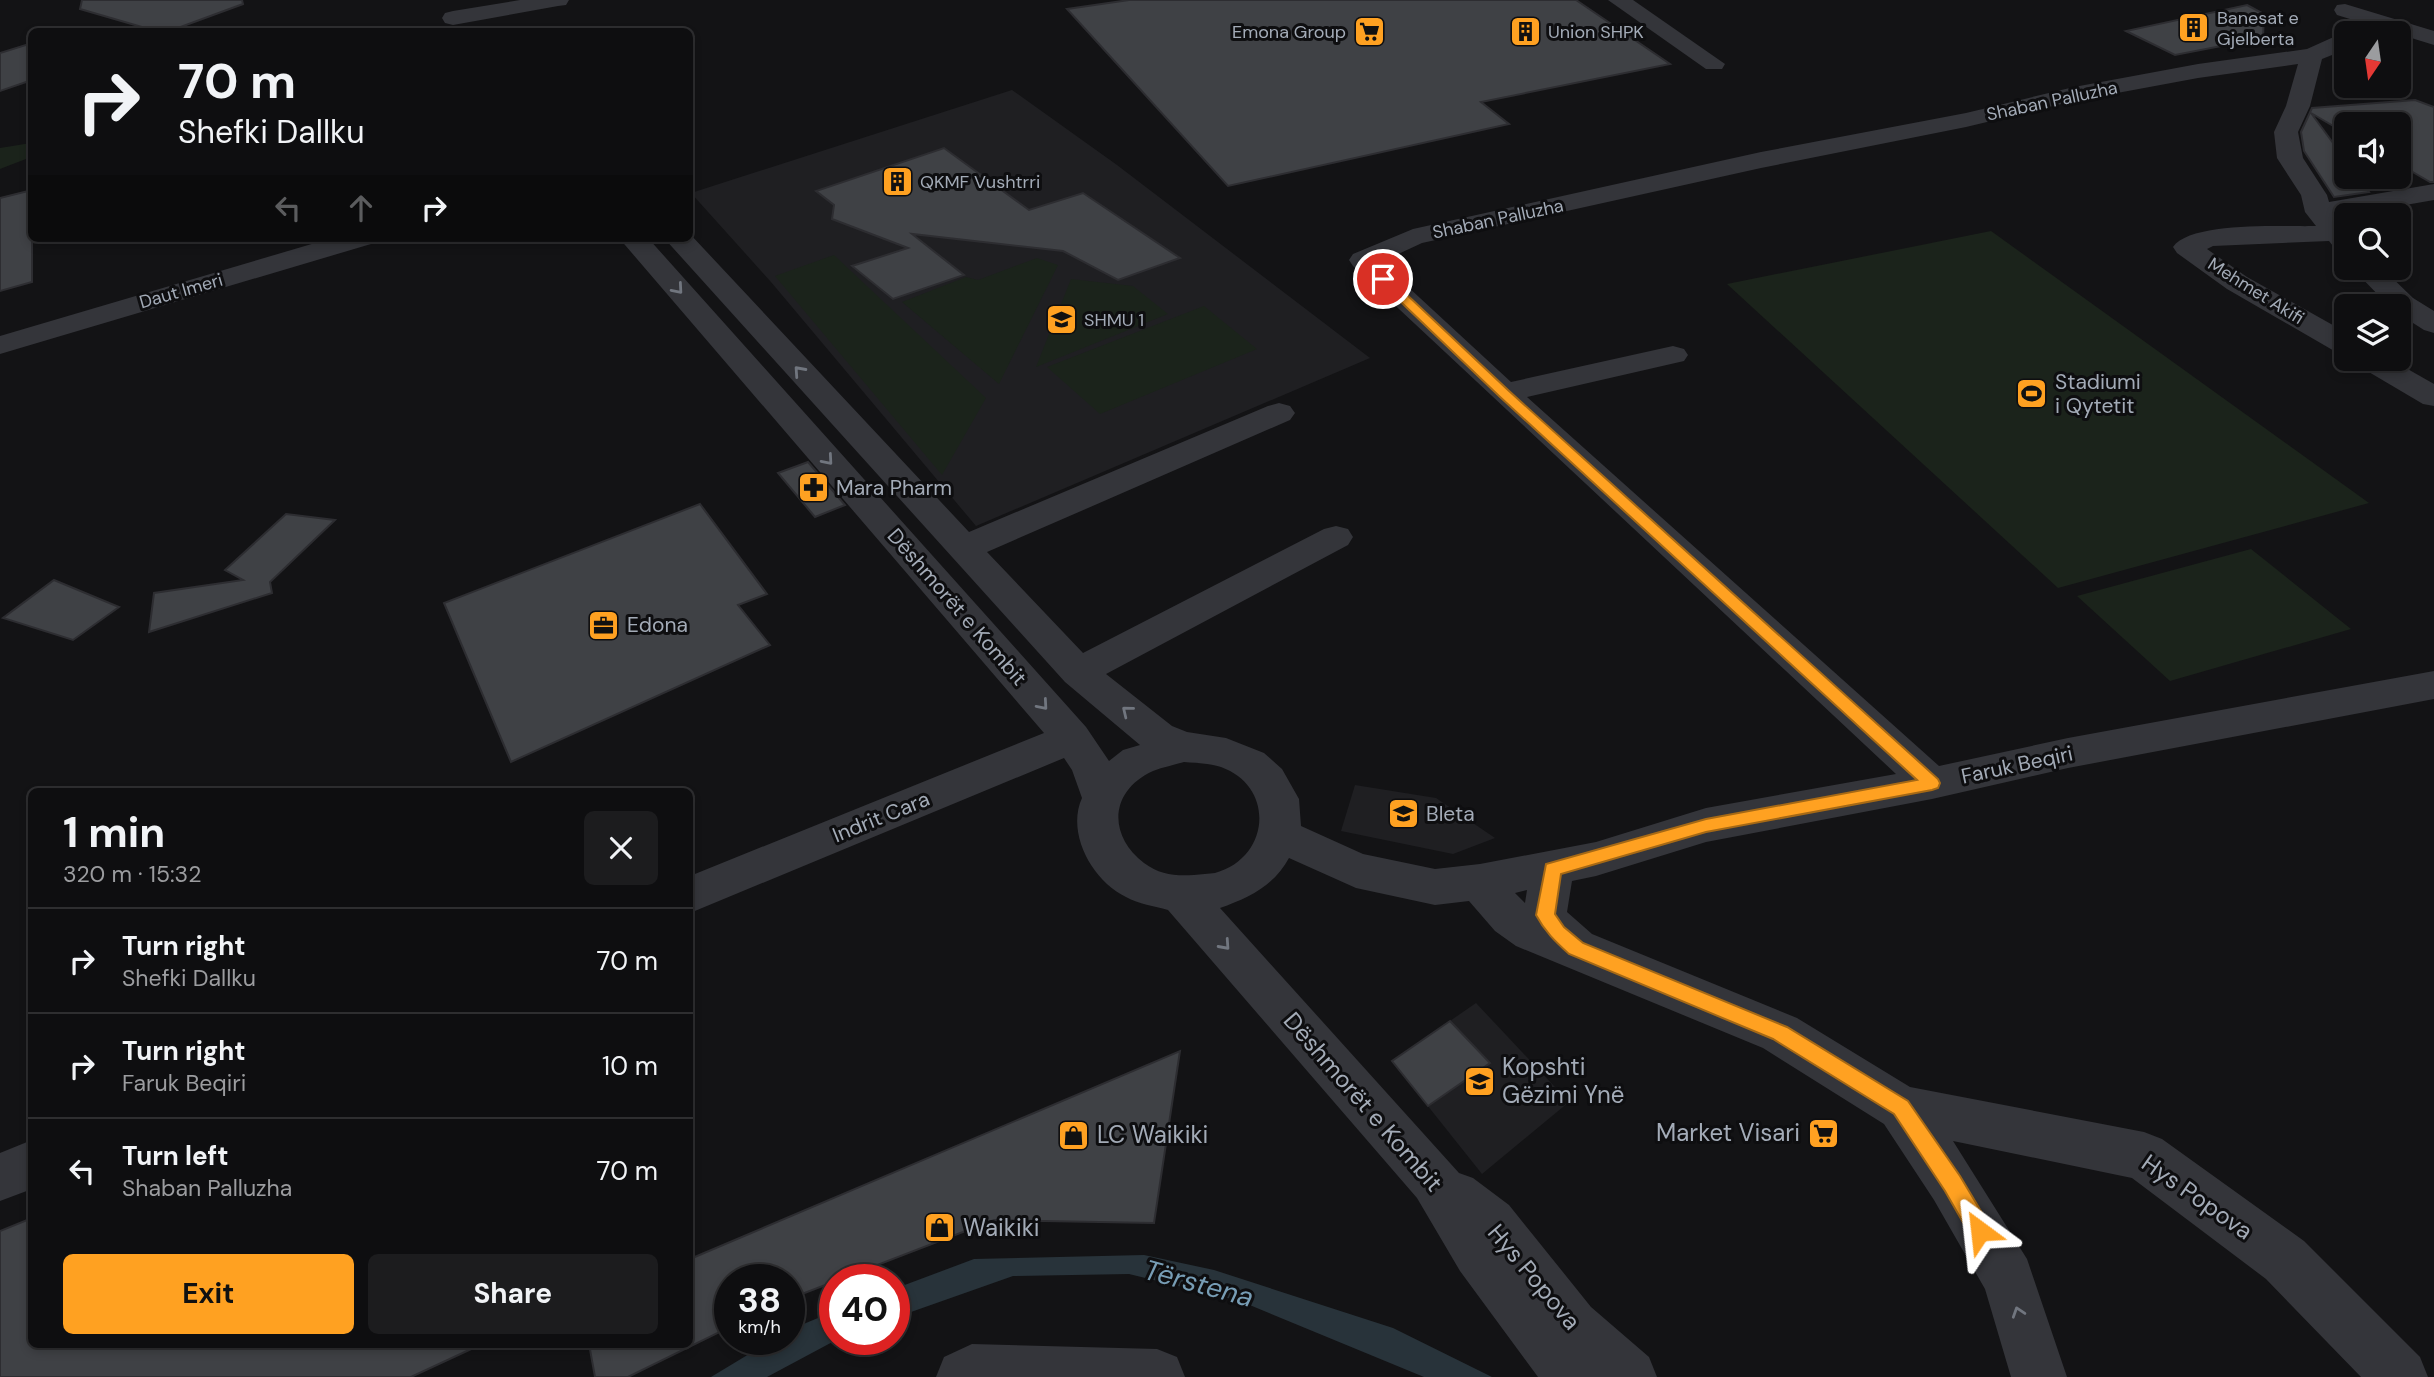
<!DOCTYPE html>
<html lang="en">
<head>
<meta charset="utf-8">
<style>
	:root { --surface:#0e0e10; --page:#1c1c1e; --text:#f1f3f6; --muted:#9b9c9f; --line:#2e2e30; --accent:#ffa121 }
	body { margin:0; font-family:"DM Sans",sans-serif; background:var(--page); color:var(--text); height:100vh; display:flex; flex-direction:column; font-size:26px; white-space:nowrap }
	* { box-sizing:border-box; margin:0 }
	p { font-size:23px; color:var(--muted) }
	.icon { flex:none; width:38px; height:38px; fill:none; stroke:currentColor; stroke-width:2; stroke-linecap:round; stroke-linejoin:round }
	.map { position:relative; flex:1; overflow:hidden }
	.details { position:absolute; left:28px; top:788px; width:665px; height:560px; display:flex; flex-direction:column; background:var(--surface); border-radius:10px; box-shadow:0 4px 10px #0003,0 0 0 2px var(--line) }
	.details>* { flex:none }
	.hud { position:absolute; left:28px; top:28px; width:665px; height:214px; border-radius:10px; box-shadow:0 4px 10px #0003,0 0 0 2px var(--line); background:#0e0e10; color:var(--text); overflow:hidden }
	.needle { width:46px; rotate:193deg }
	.fabs { position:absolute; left:2334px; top:21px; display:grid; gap:14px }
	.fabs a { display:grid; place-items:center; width:77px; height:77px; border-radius:10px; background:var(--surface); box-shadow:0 4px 10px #0003,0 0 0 2px var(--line); font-size:35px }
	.speed { position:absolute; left:714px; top:1264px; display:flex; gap:14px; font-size:35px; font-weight:700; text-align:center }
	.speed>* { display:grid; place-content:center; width:91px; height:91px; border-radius:50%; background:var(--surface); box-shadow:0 4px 10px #0003,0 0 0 2px var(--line); line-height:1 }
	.speed small { font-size:18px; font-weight:400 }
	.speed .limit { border:10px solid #d22; background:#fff; color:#111 }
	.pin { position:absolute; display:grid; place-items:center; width:60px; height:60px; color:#fff; margin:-30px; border:4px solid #fff; border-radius:50%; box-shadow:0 2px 7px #0007 }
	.me { position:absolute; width:77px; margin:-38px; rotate:330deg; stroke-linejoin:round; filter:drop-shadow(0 0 5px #0008) }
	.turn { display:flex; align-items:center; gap:24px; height:147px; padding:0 35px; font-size:32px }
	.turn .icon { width:91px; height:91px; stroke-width:2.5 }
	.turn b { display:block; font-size:49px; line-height:60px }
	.lanes { display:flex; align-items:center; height:66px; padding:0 35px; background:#0003; justify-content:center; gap:35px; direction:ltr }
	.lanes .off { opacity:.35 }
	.round { display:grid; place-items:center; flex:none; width:74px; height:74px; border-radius:10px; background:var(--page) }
	.overview { display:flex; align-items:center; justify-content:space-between; height:119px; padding:0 35px }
	h1 { font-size:42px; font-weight:700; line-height:52px }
	.action { display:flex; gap:14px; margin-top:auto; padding:14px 35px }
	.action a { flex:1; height:80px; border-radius:10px; background:var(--accent); color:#111; font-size:28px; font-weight:700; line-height:80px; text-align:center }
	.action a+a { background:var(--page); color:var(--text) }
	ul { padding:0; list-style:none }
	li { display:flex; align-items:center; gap:21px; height:105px; padding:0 35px; border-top:2px solid var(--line) }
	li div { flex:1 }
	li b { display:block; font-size:26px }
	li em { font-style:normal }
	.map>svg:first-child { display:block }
</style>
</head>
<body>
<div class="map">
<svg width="2434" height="1377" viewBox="0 0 2434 1377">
	<rect width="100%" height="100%" fill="#131315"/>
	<g fill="#1f1f22">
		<path d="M1012 90 1117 165 1370 358 976 526 771 282 691 193Z"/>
		<path d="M1355 785 1436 798 1495 838 1453 854 1341 831Z"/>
		<path d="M1476 1003 1569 1102 1482 1174 1392 1061Z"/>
	</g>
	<g fill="#1b231b">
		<path d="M31 143V157L0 169V148Z"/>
		<path d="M1991 231 2369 503 2058 588 1727 284Z"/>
		<path d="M834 255 986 398 942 475 775 276Z"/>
		<path d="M1037 258 1058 265 999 384 902 302 966 277 978 280Z"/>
		<path d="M1071 279 1133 286 1168 314 1036 367Z"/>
		<path d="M1204 306 1257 349 1100 414 1047 367Z"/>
		<path d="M2251 549 2351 629 2170 681 2077 596Z"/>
	</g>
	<g fill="#28333a">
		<path d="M1144 1255 1214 1270 1393 1328 1492 1377H1424L1240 1301 1129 1274 1013 1276 894 1318V1289L974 1259Z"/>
		<path d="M835 1311V1339H838L767 1377H711L774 1339H789V1330Z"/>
	</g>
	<g fill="#3f4145" stroke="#2d2d31" stroke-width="2">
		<path d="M82 0H242L243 4 167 32H159L80 9Z"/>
		<path d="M1129 0H1576L1670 64 1481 102 1509 124 1228 186 1067 9Z"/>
		<path d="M2247 5 2264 14 2263 38 2175 55 2126 31Z"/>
		<path d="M32 43V80L0 91V53Z"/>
		<path d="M2415 100 2434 107V182H2430L2399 164V124H2347V134L2311 113 2347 162V177H2358L2369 192 2334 197 2304 151 2301 132 2312 108Z"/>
		<path d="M944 148 1029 210 1083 193 1180 258 1118 280 1063 251 912 234 964 275 893 299 852 266 908 248 832 219 834 205 816 191Z"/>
		<path d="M32 190V282L0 291V198Z"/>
		<path d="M808 462 845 505 815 517 778 473Z"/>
		<path d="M700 504 767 594 738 605 770 645 511 762 444 603Z"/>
		<path d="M286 514 335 520 270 582 272 593 149 632 154 593 243 580 225 570Z"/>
		<path d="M54 580 119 607 73 640 3 618Z"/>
		<path d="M1450 1021 1490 1063 1428 1106 1392 1061Z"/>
		<path d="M1180 1051 1154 1223 994 1220 789 1299V1279H730V1327L628 1377H595L589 1344H690V1259Z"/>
		<path d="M32 1218V1344H482L411 1377H0V1231Z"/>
	</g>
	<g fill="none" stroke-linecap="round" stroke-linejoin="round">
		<g fill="#34353a" fill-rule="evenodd">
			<path d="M520 0H569L566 5 558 6 453 25 445 23 442 18 445 13 453 11Z"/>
			<path d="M1608 0H1633L1725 64 1722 69H1706Z"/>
			<path d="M2345 4 2434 31V45L2337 15 2334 10 2337 5Z"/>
			<path d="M2347 31 2355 33H2347V49L2322 59 2310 106 2298 132 2303 158 2327 195 2329 202 2434 184V200L2337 217 2347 228V253L2337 251 2329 241 2213 246 2207 249 2247 277 2347 333V355L2336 352 2227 289 2177 253 2173 247C2191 221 2284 227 2316 226L2305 212 2301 195 2277 158 2274 132 2286 106 2298 64 2198 78 2074 101 1966 127 1761 168 1422 243 1381 262 1511 382 1673 346 1684 349 1688 355 1684 361 1527 397 1939 766 2068 738 2434 671V699L2068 768 1932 799 1706 842 1596 876 1572 881 1567 912 1592 934 1797 1018 1910 1087 2144 1132 2162 1139 2304 1241 2420 1357 2428 1377H2361L2266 1279 2132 1178 1953 1141 2027 1259 2067 1377H2011L1985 1289 1934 1200 1884 1124 1763 1048 1516 946 1495 931 1469 901 1435 905 1356 888 1289 858C1274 886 1248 898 1220 908L1459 1173 1473 1178 1509 1205 1591 1307 1649 1357 1657 1377H1538L1460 1271 1417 1198 1168 910C1154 906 1139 904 1126 897 1092 881 1066 833 1082 798L1072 770 1064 758 690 913V876L1044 733 619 238H648L1086 727 1109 761 1123 750 1140 745 1065 682 664 238H690V234L969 532 1268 406 1279 403 1290 406 1295 413 1290 420 987 552 1083 653 1324 529 1336 526 1348 529 1353 537 1348 545 1106 674 1172 726 1187 732 1226 738 1264 753 1282 769 1299 799 1301 826 1363 854 1435 869 1480 864 1596 842 1706 808 1896 774 1353 266 1349 260 1353 254 1413 229 1761 152 1966 113 2074 87 2198 64 2307 49ZM1184 762C1196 763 1209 763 1221 767 1276 787 1270 858 1215 873 1209 874 1201 874 1194 875 1175 876 1160 875 1144 863 1108 836 1109 791 1153 771 1163 767 1174 765 1184 762ZM1527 890 1525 903 1515 893Z"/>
			<path d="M332 238H375L371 244 0 354V336Z"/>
			<path d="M2352 268H2382L2413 298 2434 311V333L2424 330 2399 314V306H2389Z"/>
			<path d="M2353 359H2390L2434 384V406L2423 404 2357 365Z"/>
			<path d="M32 1140V1189L0 1201V1153Z"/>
			<path d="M972 1344 1157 1349 1177 1357 1185 1377H936L944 1357Z"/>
		</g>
	</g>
	<defs><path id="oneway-chevron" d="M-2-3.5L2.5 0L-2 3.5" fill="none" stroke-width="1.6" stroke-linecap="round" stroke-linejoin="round" transform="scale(1.75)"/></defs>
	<g stroke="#71767f">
		<use href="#oneway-chevron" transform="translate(678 289) rotate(49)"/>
		<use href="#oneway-chevron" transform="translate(799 371) rotate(-132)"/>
		<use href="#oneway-chevron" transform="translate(828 460) rotate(49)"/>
		<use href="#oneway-chevron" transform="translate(1043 705) rotate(49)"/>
		<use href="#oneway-chevron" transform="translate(1127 711) rotate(-141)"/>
		<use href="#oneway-chevron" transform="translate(1225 945) rotate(48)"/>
		<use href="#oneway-chevron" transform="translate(2018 1312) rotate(-108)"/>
	</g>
	<path fill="#ffa121" stroke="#a66915" stroke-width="2" d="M1379 276H1387L1508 390 1938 779 1940 783 1938 788 1932 790 1706 832 1561 874 1555 914 1564 927 1583 943 1787 1027 1908 1101 1960 1176 1988 1223 1991 1231 1988 1238 1980 1241 1972 1238 1945 1191 1894 1114 1773 1039 1569 954C1556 942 1545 932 1536 915L1546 864 1706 819 1917 780 1499 396 1379 281Z"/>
	<defs>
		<symbol id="building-square" viewBox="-11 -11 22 22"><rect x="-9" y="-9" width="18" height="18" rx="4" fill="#ffa121" stroke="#0e0e10"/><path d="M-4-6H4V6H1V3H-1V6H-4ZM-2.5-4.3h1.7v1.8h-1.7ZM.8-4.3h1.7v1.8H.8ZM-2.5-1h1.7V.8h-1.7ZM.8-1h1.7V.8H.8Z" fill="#111"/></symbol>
		<symbol id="supermarket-square" viewBox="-11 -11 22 22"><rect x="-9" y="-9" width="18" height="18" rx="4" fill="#ffa121" stroke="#0e0e10"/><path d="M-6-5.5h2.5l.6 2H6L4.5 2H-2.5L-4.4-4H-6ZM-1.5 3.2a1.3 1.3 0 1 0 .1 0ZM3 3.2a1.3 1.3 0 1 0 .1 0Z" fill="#111"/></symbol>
		<symbol id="school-square" viewBox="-11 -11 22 22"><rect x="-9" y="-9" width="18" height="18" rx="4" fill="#ffa121" stroke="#0e0e10"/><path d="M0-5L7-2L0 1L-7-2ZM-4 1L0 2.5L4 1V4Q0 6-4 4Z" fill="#111"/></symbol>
		<symbol id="stadium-square" viewBox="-11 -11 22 22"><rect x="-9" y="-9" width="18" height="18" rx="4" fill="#ffa121" stroke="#0e0e10"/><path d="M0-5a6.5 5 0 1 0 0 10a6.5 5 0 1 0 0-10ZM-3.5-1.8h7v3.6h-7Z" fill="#111"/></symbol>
		<symbol id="pharmacy-square" viewBox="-11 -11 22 22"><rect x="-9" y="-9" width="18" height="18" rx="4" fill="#ffa121" stroke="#0e0e10"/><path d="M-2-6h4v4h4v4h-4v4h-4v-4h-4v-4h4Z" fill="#111"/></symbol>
		<symbol id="office-square" viewBox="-11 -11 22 22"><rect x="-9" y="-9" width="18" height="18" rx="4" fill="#ffa121" stroke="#0e0e10"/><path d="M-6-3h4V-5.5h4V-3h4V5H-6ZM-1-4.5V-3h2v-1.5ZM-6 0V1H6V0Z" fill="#111"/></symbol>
		<symbol id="shop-square" viewBox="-11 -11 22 22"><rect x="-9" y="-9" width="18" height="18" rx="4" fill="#ffa121" stroke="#0e0e10"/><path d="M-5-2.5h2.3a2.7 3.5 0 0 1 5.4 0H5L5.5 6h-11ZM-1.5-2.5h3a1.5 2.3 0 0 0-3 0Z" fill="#111"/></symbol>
	</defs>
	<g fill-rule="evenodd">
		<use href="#building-square" x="2176" y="10" width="35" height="35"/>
		<use href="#supermarket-square" x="1352" y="14" width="35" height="35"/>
		<use href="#building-square" x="1508" y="14" width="35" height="35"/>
		<use href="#building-square" x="880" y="164" width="35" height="35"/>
		<use href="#school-square" x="1044" y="302" width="35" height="35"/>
		<use href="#stadium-square" x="2014" y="376" width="35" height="35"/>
		<use href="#pharmacy-square" x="796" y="470" width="35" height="35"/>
		<use href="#office-square" x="586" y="608" width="35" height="35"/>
		<use href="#school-square" x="1386" y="796" width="35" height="35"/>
		<use href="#school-square" x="1462" y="1064" width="35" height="35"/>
		<use href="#supermarket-square" x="1806" y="1116" width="35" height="35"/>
		<use href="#shop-square" x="1056" y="1118" width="35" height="35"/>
		<use href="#shop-square" x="922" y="1210" width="35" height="35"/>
	</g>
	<g text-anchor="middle" stroke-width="6" stroke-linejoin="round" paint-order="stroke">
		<g font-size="18" fill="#a3abb7" stroke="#0e0e10" text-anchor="start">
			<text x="2217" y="24">Banesat e<tspan x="2217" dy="21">Gjelberta</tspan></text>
			<text x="1346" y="38" text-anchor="end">Emona Group</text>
			<text x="1548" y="38">Union SHPK</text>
			<text x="920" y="188">QKMF Vushtrri</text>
			<text x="1084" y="326">SHMU 1</text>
		</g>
		<g font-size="18" fill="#a3abb7" stroke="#0e0e10">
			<text transform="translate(2052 101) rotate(-12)" y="6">Shaban Palluzha</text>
			<text transform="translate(1498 219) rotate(-12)" y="6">Shaban Palluzha</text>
			<text transform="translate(181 291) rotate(-16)" y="6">Daut Imeri</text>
			<text transform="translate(2256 291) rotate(32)" y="6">Mehmet Akifi</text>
		</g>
		<g font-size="21" fill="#a3abb7" stroke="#0e0e10" text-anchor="start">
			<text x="2055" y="389">Stadiumi<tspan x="2055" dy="24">i Qytetit</tspan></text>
			<text x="836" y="495">Mara Pharm</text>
			<text x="627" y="632">Edona</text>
			<text x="1426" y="821">Bleta</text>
		</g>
		<g font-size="21" fill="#a3abb7" stroke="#0e0e10">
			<text transform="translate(957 607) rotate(49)" y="7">Dëshmorët e Kombit</text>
			<text transform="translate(2017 765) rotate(-12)" y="7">Faruk Beqiri</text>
			<text transform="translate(881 817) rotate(-22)" y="7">Indrit Cara</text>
		</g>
		<g font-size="24" fill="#a3abb7" stroke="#0e0e10" text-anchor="start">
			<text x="1502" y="1075">Kopshti<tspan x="1502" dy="28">Gëzimi Ynë</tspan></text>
			<text x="1800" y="1141" text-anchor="end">Market Visari</text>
			<text x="1097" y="1143">LC Waikiki</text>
			<text x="963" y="1236">Waikiki</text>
		</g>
		<g font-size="24" fill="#a3abb7" stroke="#0e0e10">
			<text transform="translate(1363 1102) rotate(49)" y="8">Dëshmorët e Kombit</text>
			<text transform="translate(2197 1197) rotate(35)" y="8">Hys Popova</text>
			<text transform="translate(1534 1277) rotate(50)" y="8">Hys Popova</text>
		</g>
		<g font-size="28" font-style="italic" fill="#779db5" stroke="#0e0e10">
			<text transform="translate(1199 1283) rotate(15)" y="10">Tërstena</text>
		</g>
	</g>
</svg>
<div class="fabs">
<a><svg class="needle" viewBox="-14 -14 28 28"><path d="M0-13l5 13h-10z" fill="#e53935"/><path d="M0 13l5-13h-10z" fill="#9b9c9f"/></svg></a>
<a><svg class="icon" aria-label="sound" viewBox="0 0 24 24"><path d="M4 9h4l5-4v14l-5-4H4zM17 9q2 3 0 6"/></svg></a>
<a><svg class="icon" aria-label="search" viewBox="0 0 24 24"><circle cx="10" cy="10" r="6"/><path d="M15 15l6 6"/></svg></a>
<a><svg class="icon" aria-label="layers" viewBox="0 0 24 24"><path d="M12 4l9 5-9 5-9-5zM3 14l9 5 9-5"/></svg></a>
</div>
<div class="speed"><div>38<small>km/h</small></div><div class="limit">40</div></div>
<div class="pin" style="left:1383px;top:279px;background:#d93025"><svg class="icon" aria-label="arrive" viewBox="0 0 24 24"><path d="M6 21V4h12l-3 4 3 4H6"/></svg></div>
<svg class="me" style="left:1980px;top:1231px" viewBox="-20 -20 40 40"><path d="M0-17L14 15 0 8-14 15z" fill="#ffa121" stroke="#fff" stroke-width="4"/></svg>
<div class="hud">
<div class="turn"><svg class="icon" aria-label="right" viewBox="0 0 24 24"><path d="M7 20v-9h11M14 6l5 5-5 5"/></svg><div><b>70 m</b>Shefki Dallku</div></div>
<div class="lanes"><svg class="icon off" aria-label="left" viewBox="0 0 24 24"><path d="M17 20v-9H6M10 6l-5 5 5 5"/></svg><svg class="icon off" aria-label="ahead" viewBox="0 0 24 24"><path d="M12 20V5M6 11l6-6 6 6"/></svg><svg class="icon" aria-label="right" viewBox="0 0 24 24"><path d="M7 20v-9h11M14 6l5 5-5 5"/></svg></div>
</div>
<section class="details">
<div class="overview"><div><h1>1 min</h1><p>320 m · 15:32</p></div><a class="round"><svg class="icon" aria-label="close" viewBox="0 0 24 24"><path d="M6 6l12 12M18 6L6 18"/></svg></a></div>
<ul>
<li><svg class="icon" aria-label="right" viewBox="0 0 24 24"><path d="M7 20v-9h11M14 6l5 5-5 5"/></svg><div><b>Turn right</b><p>Shefki Dallku</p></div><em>70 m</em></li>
<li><svg class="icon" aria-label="right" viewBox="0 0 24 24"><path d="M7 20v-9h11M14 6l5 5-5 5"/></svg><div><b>Turn right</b><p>Faruk Beqiri</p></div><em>10 m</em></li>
<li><svg class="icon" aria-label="left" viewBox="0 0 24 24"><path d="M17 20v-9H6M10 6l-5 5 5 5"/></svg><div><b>Turn left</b><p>Shaban Palluzha</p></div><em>70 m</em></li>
</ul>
<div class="action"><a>Exit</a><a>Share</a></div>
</section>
</div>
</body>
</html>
